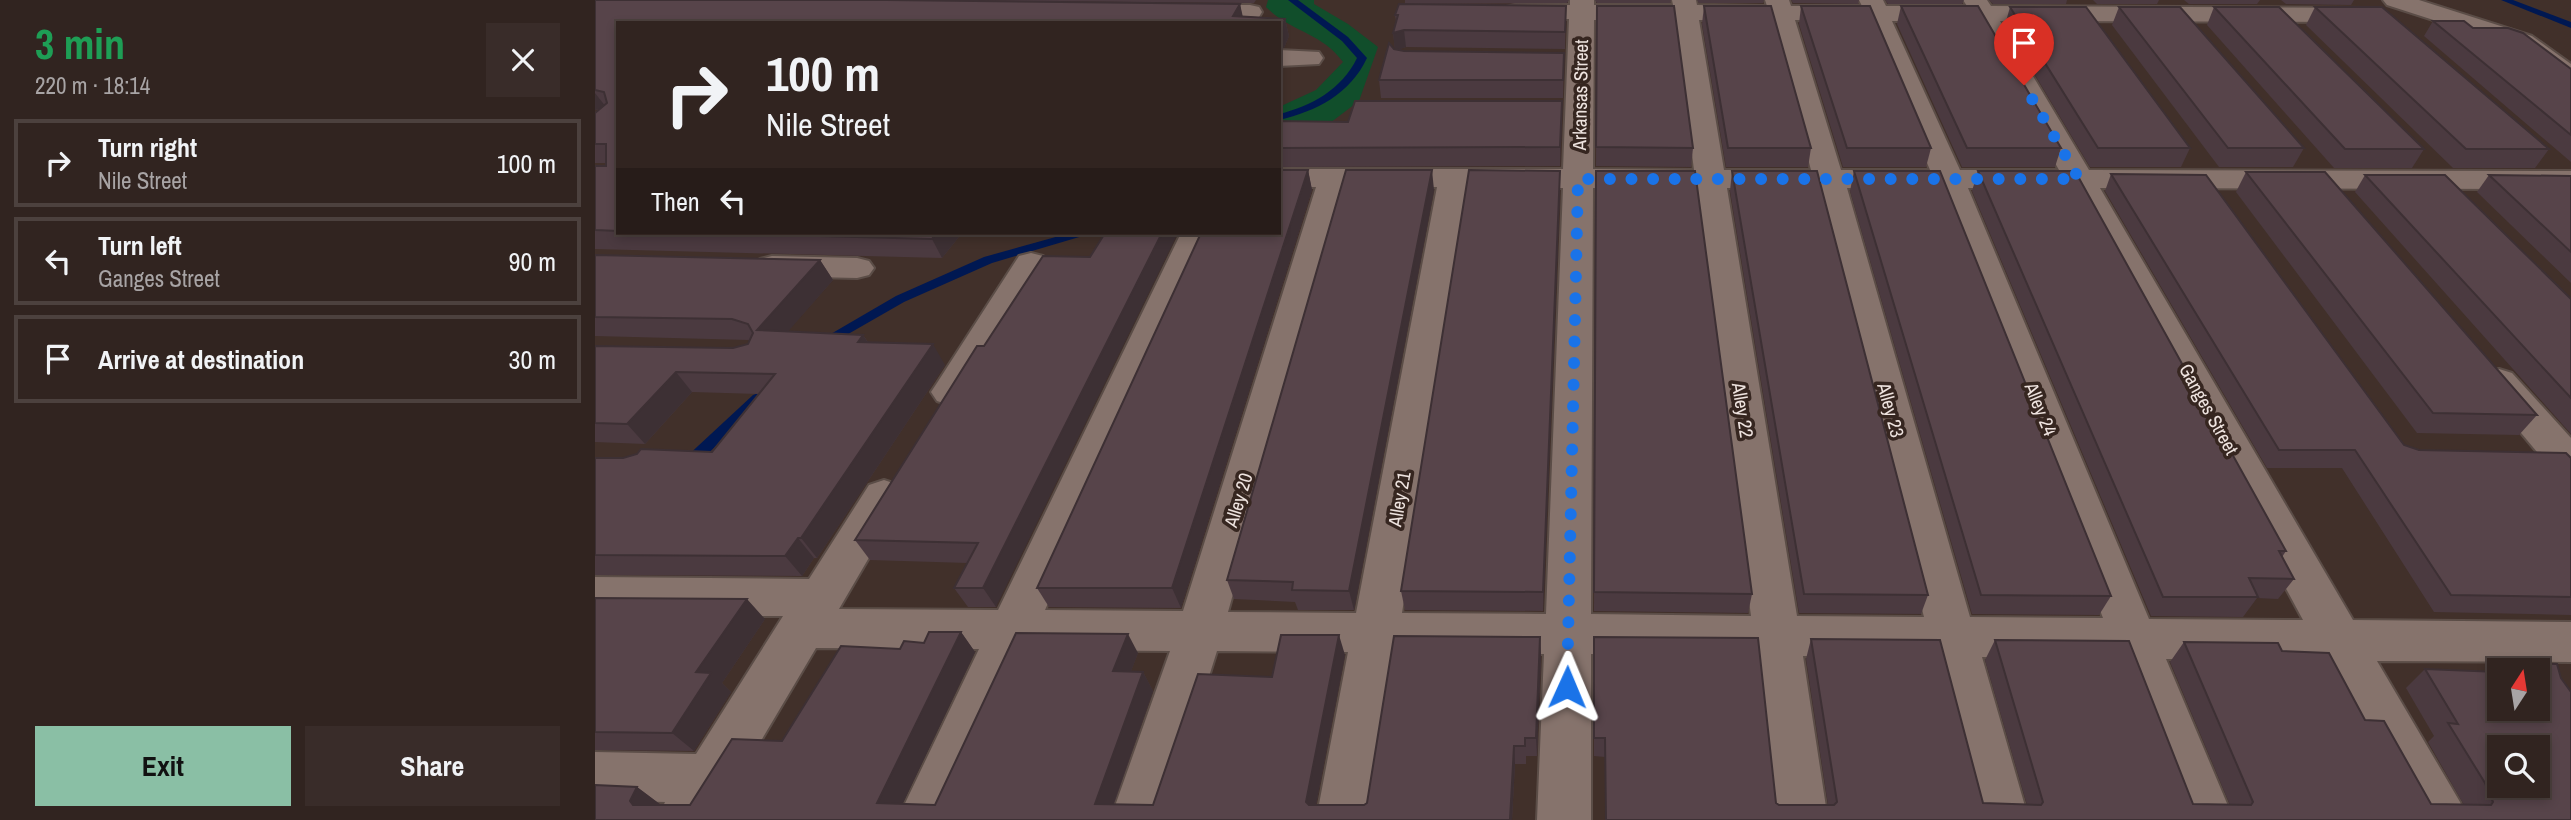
<!DOCTYPE html>
<html lang="en">
<head>
<meta charset="utf-8">
<style>
	:root { --surface:#312420; --page:#392c29; --text:#f1f3f6; --muted:#a8a4a5; --line:#4c413e; --accent:#8abfa5 }
	body { margin:0; font-family:"Archivo Narrow",sans-serif; background:var(--page); color:var(--text); height:100vh; display:flex; flex-direction:column; font-size:26px; white-space:nowrap }
	* { box-sizing:border-box; margin:0 }
	p { font-size:23px; color:var(--muted) }
	.icon { flex:none; width:38px; height:38px; fill:none; stroke:currentColor; stroke-width:2; stroke-linecap:round; stroke-linejoin:round }
	.map { position:relative; flex:1; overflow:hidden }
	.sheet { display:flex; flex-direction:column; background:var(--surface); width:595px }
	.sheet>* { flex:none }
	.banner { position:absolute; left:21px; top:21px; width:665px; height:214px; border-radius:0px; box-shadow:0 4px 10px #0003,0 0 0 2px var(--line); background:#312420; color:var(--text); overflow:hidden }
	.needle { width:46px; rotate:12deg }
	.buttons { position:absolute; left:1892px; top:658px; display:grid; gap:14px }
	.buttons a { display:grid; place-items:center; width:63px; height:63px; border-radius:0px; background:var(--surface); box-shadow:0 4px 10px #0003,0 0 0 2px var(--line); font-size:35px }
	.pin { position:absolute; display:grid; place-items:center; width:60px; height:60px; color:#fff; margin:-72px -30px; border-radius:50% 50% 50% 0; rotate:-45deg; box-shadow:0 0 7px #0007 }
	.pin .icon { rotate:45deg }
	.me { position:absolute; width:77px; margin:-38px; rotate:1deg; stroke-linejoin:round; filter:drop-shadow(0 0 5px #0008) }
	.turn { display:flex; align-items:center; gap:24px; height:147px; padding:0 35px; font-size:32px }
	.turn .icon { width:91px; height:91px; stroke-width:2.5 }
	.turn b { display:block; font-size:49px; line-height:60px }
	.then { display:flex; align-items:center; height:66px; padding:0 35px; background:#0003; gap:14px; font-size:26px }
	.round { display:grid; place-items:center; flex:none; width:74px; height:74px; border-radius:0px; background:var(--page) }
	.overview { display:flex; align-items:center; justify-content:space-between; height:119px; padding:0 35px }
	h1 { font-size:42px; font-weight:700; line-height:52px; color:#1e9e55 }
	.primary-button { display:flex; gap:14px; margin-top:auto; padding:14px 35px }
	.primary-button a { flex:1; height:80px; border-radius:0px; background:var(--accent); color:#111; font-size:28px; font-weight:700; line-height:80px; text-align:center }
	.primary-button a+a { background:var(--page); color:var(--text) }
	ul { padding:0; list-style:none }
	li { display:flex; align-items:center; gap:21px; height:88px; margin:0 14px 10px; padding:0 21px; border:4px solid var(--line); border-radius:0px }
	li div { flex:1 }
	li b { display:block; font-size:26px }
	li em { font-style:normal }
	main { display:flex; flex:1; min-height:0 }
	.map>svg:first-child { display:block }
</style>
</head>
<body>
<main>
<section class="sheet">
<div class="overview"><div><h1>3 min</h1><p>220 m · 18:14</p></div><a class="round"><svg class="icon" aria-label="close" viewBox="0 0 24 24"><path d="M6 6l12 12M18 6L6 18"/></svg></a></div>
<ul>
<li><svg class="icon" aria-label="right" viewBox="0 0 24 24"><path d="M7 20v-9h11M14 6l5 5-5 5"/></svg><div><b>Turn right</b><p>Nile Street</p></div><em>100 m</em></li>
<li><svg class="icon" aria-label="left" viewBox="0 0 24 24"><path d="M17 20v-9H6M10 6l-5 5 5 5"/></svg><div><b>Turn left</b><p>Ganges Street</p></div><em>90 m</em></li>
<li><svg class="icon" aria-label="arrive" viewBox="0 0 24 24"><path d="M6 21V4h12l-3 4 3 4H6"/></svg><div><b>Arrive at destination</b></div><em>30 m</em></li>
</ul>
<div class="primary-button"><a>Exit</a><a>Share</a></div>
</section>
<div class="map">
<svg width="1976" height="820" viewBox="0 0 1976 820">
	<rect width="100%" height="100%" fill="#41302a"/>
	<path fill="#114e2b" d="M673 0H719V4L753 24 783 47 764 101 731 126 684 130V107L721 90 748 62C726 32 697 33 671 7Z"/>
	<g fill="none" stroke-linecap="round" stroke-linejoin="round">
		<g fill="#001852" fill-rule="evenodd">
			<path d="M693 0H703L753 37 772 58C755 94 722 111 684 120V114C717 106 747 89 762 58L747 41Z"/>
			<path d="M1906 0H1918L1976 22V28Z"/>
			<path d="M475 233H493L491 235 397 263 309 302 234 345H224L222 342 301 296 389 257Z"/>
			<path d="M163 393 170 398 168 401 99 467H89L87 463 89 459 158 395Z"/>
		</g>
		<defs>
			<g id="minor">
				<path d="M975 0H999V5H1078L1077 0H1101L1102 5 1172 6 1170 0H1194L1196 6H1267L1264 0H1288L1291 6H1372L1368 0H1392L1396 6 1769 8 1778 10 1781 15 1778 20 1769 22 1405 21 1494 170 1976 171V189L1505 188 1758 620 1976 622V662L1782 661 1865 802 1873 820H1817L1730 660 1571 659 1639 820H1585L1523 658 1387 657 1434 820H1380L1339 657 1208 656 1233 820H1179L1161 655 996 654V820H942L949 654 801 653 775 820H721L753 652 622 651 569 820H515L575 651 432 650 356 820H302L384 649 221 648 119 820H62L70 802 0 800V752L101 754 188 616 0 615V577L214 579 274 485 289 480 304 485 310 496 244 609 403 610 586 233H618L450 610 588 611 721 187H684V169H968L974 19H920L911 17 908 12 911 7 920 5H975ZM999 20H1080L1099 170 998 169ZM1104 20H1176L1216 170H1129ZM1200 20 1273 21 1335 170H1246ZM1297 21H1380L1464 170H1365ZM752 187H842L761 613 633 612ZM873 187 968 188 951 614 807 613ZM998 188H1101L1156 616 996 614ZM1132 188H1221L1329 617 1202 616ZM1252 188H1342L1508 618 1375 617ZM1373 188H1474L1708 620 1554 619Z"/>
				<path d="M1788 0H1824L1937 36 1976 64V85L1967 83 1919 46 1792 5Z"/>
				<path d="M594 5H655L664 7 667 12 664 17 655 19 585 17 582 12 585 7Z"/>
				<path d="M684 50 724 52 728 58 724 64 684 66Z"/>
				<path d="M436 253 448 256 453 263 368 401 355 405 342 401 336 392 342 383 424 256Z"/>
				<path d="M177 256 262 258 274 261 279 268 274 275 262 278 177 276 165 273 160 266 165 259Z"/>
				<path d="M1904 369 1917 373 1976 438V480L1962 476 1891 391 1885 382 1891 373Z"/>
			</g>
		</defs>
		<use href="#minor" stroke="#5b4d47" stroke-width="4"/>
		<use href="#minor" fill="#86736c" fill-rule="evenodd"/>
	</g>
	<g fill="#4b3a40" fill-rule="evenodd">
		<path d="M0 0H661L659 3 313 0 645 4 647 16 690 19 694 36 689 48 23 23V233H367L347 258 0 249V166H11V163H0V113L5 109 0 110Z"/>
		<path d="M810 0H974L972 3 810 4Z"/>
		<path d="M1000 0H1076L1075 3H1002Z"/>
		<path d="M1102 0H1169L1168 3H1104Z"/>
		<path d="M1196 0H1264L1263 4 1198 3Z"/>
		<path d="M1290 0H1369L1367 4H1293Z"/>
		<path d="M1394 0H1472L1471 4H1398Z"/>
		<path d="M1498 0H1564L1562 4H1502Z"/>
		<path d="M1589 0H1665L1662 4H1594Z"/>
		<path d="M1686 0H1759L1756 5 1691 4Z"/>
		<path d="M971 6 970 49 811 47 804 49 809 51 969 53 968 98H786L784 80 800 49 798 33 801 21 800 15Z"/>
		<path d="M1002 6 1098 148 1096 167 1001 166Z"/>
		<path d="M1109 6 1216 148 1213 167H1131L1107 24Z"/>
		<path d="M1206 6 1336 148 1331 167H1248L1204 24Z"/>
		<path d="M1306 6 1466 148 1460 167H1367L1302 24Z"/>
		<path d="M1415 7 1595 148 1586 167H1495L1410 25Z"/>
		<path d="M1524 7 1709 148 1698 167H1624L1517 25Z"/>
		<path d="M1619 7 1829 149 1817 168H1739L1612 25Z"/>
		<path d="M1720 7 1954 149 1940 168H1858L1711 25Z"/>
		<path d="M1838 21 1878 28 1976 69V162L1829 36Z"/>
		<path d="M967 101 965 166 684 167V121L753 122Z"/>
		<path d="M713 170 717 190 586 608 454 607 442 588Z"/>
		<path d="M965 171V191L948 611 810 610 806 591Z"/>
		<path d="M1001 171 1157 594 1153 613 999 611Z"/>
		<path d="M1137 171 1333 595 1326 614 1204 613 1135 191Z"/>
		<path d="M1259 171 1516 596 1504 615 1377 614 1255 191Z"/>
		<path d="M1383 171 1691 551 1687 557 1699 579 1683 599 1662 598 1648 617 1556 616 1377 191Z"/>
		<path d="M1651 172 1942 415 1924 435 1822 433 1641 192Z"/>
		<path d="M1516 174 1809 445 1824 450 1976 458V615L1839 612 1747 468H1672L1510 191Z"/>
		<path d="M1770 175 1976 299V434L1760 192Z"/>
		<path d="M1894 175 1976 176V283L1882 192Z"/>
		<path d="M839 190 759 610H703L700 602 639 599 632 580Z"/>
		<path d="M0 255 225 260 238 280 192 332 268 335 273 342 350 365 222 558H219L207 576 0 575V458H28L117 452 164 394 97 392 50 444 0 442V346L138 348 153 344 154 340 0 336Z"/>
		<path d="M495 257 401 607H373L359 588 373 563 275 560 260 540 389 346Z"/>
		<path d="M0 598 170 619 127 683 136 692 99 751 0 750Z"/>
		<path d="M366 632 380 652 307 804 340 805 543 653 536 671 548 672 558 691 519 804 558 805 677 677 750 655 721 805H769L945 637 946 657 942 756H931V764H920L917 820H0L42 787 66 805H95L187 741 305 649Z"/>
		<path d="M999 637 1184 805H1233L1211 659 1216 639 1388 803 1432 805 1390 660 1400 640 1598 804 1635 805 1575 662 1589 642 1687 651 1770 720 1836 804 1869 805 1833 742 1839 736 1811 688 1830 669 1888 672 1899 662 1962 664 1976 820H1010V757L999 756ZM1904 670 1942 709H1904Z"/>
	</g>
	<g fill="#3d3034">
		<path d="M645 4 649 22 638 16Z"/>
		<path d="M690 19 694 36 689 48 684 49V30Z"/>
		<path d="M809 30 811 47 800 51 798 33Z"/>
		<path d="M0 93 11 107 0 110Z"/>
		<path d="M967 101V120L965 166V147Z"/>
		<path d="M713 170 717 190 586 608 577 588Z"/>
		<path d="M837 170 839 190 759 610 754 591Z"/>
		<path d="M965 171V191L948 611V592Z"/>
		<path d="M342 233H367L347 258 337 239Z"/>
		<path d="M567 233H583L401 607 388 588Z"/>
		<path d="M225 260 238 280 176 351 162 330Z"/>
		<path d="M268 335 281 355 263 342Z"/>
		<path d="M338 344 350 365 222 558 206 538Z"/>
		<path d="M81 372 97 392 50 444 32 424Z"/>
		<path d="M203 538 219 558 207 576 190 556Z"/>
		<path d="M152 599 170 619 127 683 136 692 99 751 77 733 101 672Z"/>
		<path d="M366 632 380 652 300 820 282 803Z"/>
		<path d="M533 634 543 653 529 690 518 671Z"/>
		<path d="M744 635 750 655 718 820 711 802Z"/>
		<path d="M945 637 946 657 942 756 941 738Z"/>
		<path d="M548 672 558 691 513 820 500 804Z"/>
		<path d="M919 746 920 764 917 820H915Z"/>
		<path d="M42 787 66 805 60 819 38 805 35 801Z"/>
	</g>
	<g fill="#57444a" stroke="#3d3034" stroke-width="2" fill-rule="evenodd">
		<path d="M0 0H292L645 4 638 16 690 19 686 30H684V23H23V231L0 230V166H11V144H0V113L12 103 9 92 0 90Z"/>
		<path d="M804 4 971 6 970 32 809 30 798 33 803 15H800Z"/>
		<path d="M1002 6H1079L1098 148 1001 147Z"/>
		<path d="M1109 6H1176L1216 148H1133Z"/>
		<path d="M1206 6H1275L1336 148H1252Z"/>
		<path d="M1306 6H1383L1466 148H1372Z"/>
		<path d="M1415 7H1491L1595 148H1503Z"/>
		<path d="M1524 7H1585L1709 148H1633Z"/>
		<path d="M1619 7H1684L1829 149H1750Z"/>
		<path d="M1720 7H1787L1954 149H1871Z"/>
		<path d="M1838 21H1869L1878 28H1913L1928 33 1976 69V135Z"/>
		<path d="M794 43 799 49 809 51 969 53 968 80H784Z"/>
		<path d="M760 101H967L965 147 684 148V121L753 122Z"/>
		<path d="M684 170H713L577 588H442L606 233H684Z"/>
		<path d="M751 170H837L754 591 697 590 698 582 632 580Z"/>
		<path d="M874 170 965 171 948 592 806 591Z"/>
		<path d="M1001 171H1100L1157 594 999 592Z"/>
		<path d="M1137 171H1222L1333 595 1209 594Z"/>
		<path d="M1259 171H1345L1516 596 1386 595Z"/>
		<path d="M1383 171H1480L1691 551H1684L1699 579 1654 578 1663 597H1568Z"/>
		<path d="M1651 172H1730L1942 415 1838 413Z"/>
		<path d="M1516 174 1611 175 1809 445 1824 450 1971 453 1976 458V597L1856 595 1760 450H1684Z"/>
		<path d="M1770 175H1850L1976 299V398Z"/>
		<path d="M1894 175 1976 176V252Z"/>
		<path d="M106 233H342L337 239Z"/>
		<path d="M510 233H567L388 588H359L383 543 260 540 382 346H389L448 256 495 257Z"/>
		<path d="M0 255 225 260 162 330 268 335 263 342 338 344 206 538H203L190 556 0 555V458H28L42 454 46 449 117 452 180 374 81 372 32 424 0 423V346L138 348 153 344 158 333 153 324 137 319 0 317Z"/>
		<path d="M0 598 152 599 101 672 116 673 77 733 0 732Z"/>
		<path d="M334 632H366L282 803 340 805 421 633 533 634 518 671 548 672 500 804 558 805 603 674 677 677 686 635H744L711 802 714 805H769L772 803 799 636 945 637 941 738H930V746H919L915 820H0V785L42 787 35 801 38 805H95L137 739 187 741 246 646 305 649 309 641 329 643Z"/>
		<path d="M999 637 1163 638 1181 803 1184 805H1239L1242 802 1216 639 1345 640 1388 803 1446 805 1448 802 1400 640 1534 641 1598 804 1656 805 1658 802 1589 642 1683 643 1687 651 1734 653 1770 720 1789 721 1836 804 1896 805 1898 802 1890 783 1853 723 1863 724 1830 669 1904 672V709H1942V670H1904L1899 662 1962 664 1966 678 1976 692V820H1011L1010 738H999ZM1904 747H1942V786H1904Z"/>
	</g>
	<g fill="none" stroke-linecap="round" stroke-linejoin="round">
		<path stroke="#1a73e8" stroke-width="12" stroke-dasharray="0 21.6" d="M972 687 983 179H1484L1429 85"/>
	</g>
	<g text-anchor="middle" stroke-width="7" stroke-linejoin="round" paint-order="stroke">
		<g font-size="19" fill="#eee3df" stroke="#362620">
			<text transform="translate(985 95) rotate(-89)" y="7">Arkansas Street</text>
			<text transform="translate(1446 409) rotate(68)" y="7">Alley 24</text>
			<text transform="translate(1614 409) rotate(61)" y="7">Ganges Street</text>
			<text transform="translate(1148 410) rotate(81)" y="7">Alley 22</text>
			<text transform="translate(1296 410) rotate(75)" y="7">Alley 23</text>
			<text transform="translate(804 499) rotate(-80)" y="7">Alley 21</text>
			<text transform="translate(643 500) rotate(-73)" y="7">Alley 20</text>
		</g>
	</g>
</svg>
<div class="buttons">
<a><svg class="needle" viewBox="-14 -14 28 28"><path d="M0-13l5 13h-10z" fill="#e53935"/><path d="M0 13l5-13h-10z" fill="#a8a4a5"/></svg></a>
<a><svg class="icon" aria-label="search" viewBox="0 0 24 24"><circle cx="10" cy="10" r="6"/><path d="M15 15l6 6"/></svg></a>
</div>
<div class="pin" style="left:1429px;top:85px;background:#d93025"><svg class="icon" aria-label="arrive" viewBox="0 0 24 24"><path d="M6 21V4h12l-3 4 3 4H6"/></svg></div>
<svg class="me" style="left:972px;top:687px" viewBox="-20 -20 40 40"><path d="M0-17L14 15 0 8-14 15z" fill="#1a73e8" stroke="#fff" stroke-width="4"/></svg>
<div class="banner">
<div class="turn"><svg class="icon" aria-label="right" viewBox="0 0 24 24"><path d="M7 20v-9h11M14 6l5 5-5 5"/></svg><div><b>100 m</b>Nile Street</div></div>
<div class="then">Then<svg class="icon" aria-label="left" viewBox="0 0 24 24"><path d="M17 20v-9H6M10 6l-5 5 5 5"/></svg></div>
</div>
</div>
</main>
</body>
</html>
